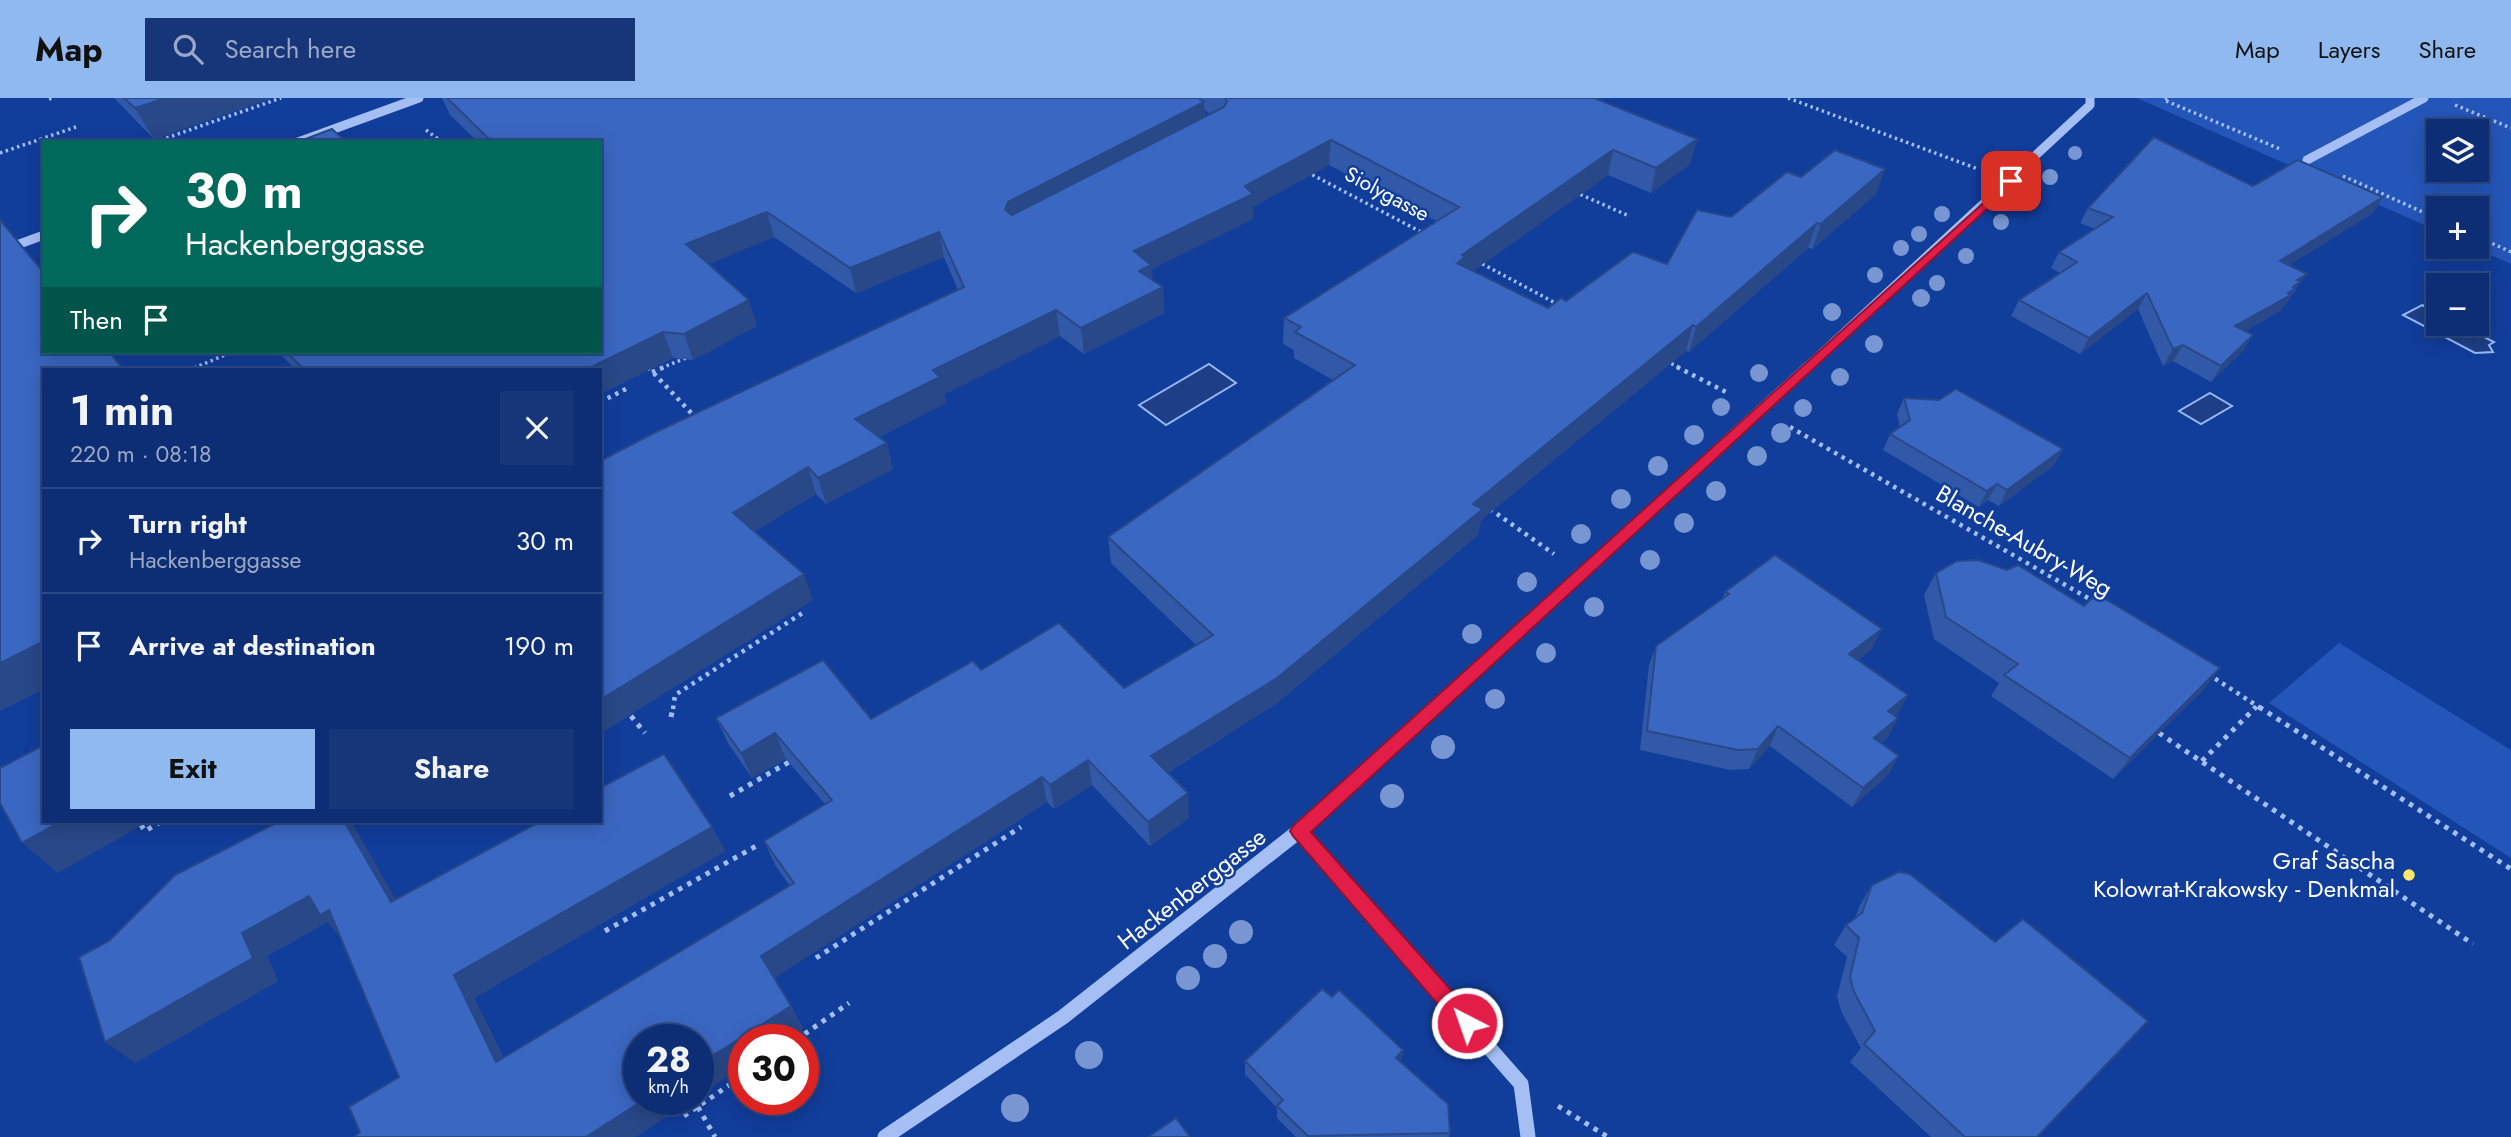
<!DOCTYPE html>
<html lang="en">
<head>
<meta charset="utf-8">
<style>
	:root { --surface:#0d2e74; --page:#163679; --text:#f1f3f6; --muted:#9aa8c5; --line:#2d4a86; --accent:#90b9f0 }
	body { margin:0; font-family:Jost,sans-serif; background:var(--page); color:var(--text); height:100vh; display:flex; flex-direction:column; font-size:26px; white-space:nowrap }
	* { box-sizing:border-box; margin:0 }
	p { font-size:23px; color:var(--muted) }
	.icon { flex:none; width:38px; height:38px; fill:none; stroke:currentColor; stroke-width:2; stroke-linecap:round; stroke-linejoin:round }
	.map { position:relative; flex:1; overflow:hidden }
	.sheet { position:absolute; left:42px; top:270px; width:560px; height:455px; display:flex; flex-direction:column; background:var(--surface); border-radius:0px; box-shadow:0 4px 18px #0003,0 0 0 2px var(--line) }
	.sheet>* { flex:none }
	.top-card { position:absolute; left:42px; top:42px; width:560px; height:214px; border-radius:0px; box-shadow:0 4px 18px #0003,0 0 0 2px var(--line); background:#00695c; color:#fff; overflow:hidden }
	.buttons { position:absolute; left:2426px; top:21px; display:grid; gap:14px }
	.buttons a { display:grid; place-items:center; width:63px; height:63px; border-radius:0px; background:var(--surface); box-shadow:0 4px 18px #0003,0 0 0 2px var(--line); font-size:35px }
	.speed { position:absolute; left:623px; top:926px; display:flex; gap:14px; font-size:35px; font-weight:700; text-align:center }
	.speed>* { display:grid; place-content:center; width:91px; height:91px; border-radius:50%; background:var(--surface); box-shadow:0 4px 18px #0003,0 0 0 2px var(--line); line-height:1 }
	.speed small { font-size:18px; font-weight:400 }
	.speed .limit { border:10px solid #d22; background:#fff; color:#111 }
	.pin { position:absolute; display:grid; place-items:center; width:60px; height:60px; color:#fff; margin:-30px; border-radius:14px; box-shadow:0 4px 10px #0006 }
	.me { position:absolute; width:77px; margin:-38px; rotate:319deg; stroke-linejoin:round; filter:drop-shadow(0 0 5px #0008) }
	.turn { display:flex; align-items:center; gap:24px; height:147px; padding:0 28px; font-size:32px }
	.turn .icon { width:91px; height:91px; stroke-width:2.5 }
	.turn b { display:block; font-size:49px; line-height:60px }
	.then { display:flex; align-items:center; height:66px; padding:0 28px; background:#0003; gap:14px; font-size:26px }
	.round { display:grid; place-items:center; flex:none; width:74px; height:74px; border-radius:0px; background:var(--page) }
	.headline { display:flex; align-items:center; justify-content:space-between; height:119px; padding:0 28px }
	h1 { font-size:42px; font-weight:700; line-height:52px }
	.primary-button { display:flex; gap:14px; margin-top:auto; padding:14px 28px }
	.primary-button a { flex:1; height:80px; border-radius:0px; background:var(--accent); color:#111; font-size:28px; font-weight:700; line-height:80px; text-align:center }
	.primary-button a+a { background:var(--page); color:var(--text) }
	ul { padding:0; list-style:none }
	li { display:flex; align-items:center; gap:21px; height:105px; padding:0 28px; border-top:2px solid var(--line) }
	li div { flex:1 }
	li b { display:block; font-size:26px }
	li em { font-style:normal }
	header { display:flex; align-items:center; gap:42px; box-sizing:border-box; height:98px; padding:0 35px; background:var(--accent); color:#111 }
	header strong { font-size:33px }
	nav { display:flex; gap:38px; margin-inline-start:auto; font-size:24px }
	.search { width:490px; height:63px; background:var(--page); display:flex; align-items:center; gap:18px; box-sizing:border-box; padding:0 24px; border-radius:0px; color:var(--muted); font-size:26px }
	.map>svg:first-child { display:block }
</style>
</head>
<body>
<header>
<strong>Map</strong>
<div class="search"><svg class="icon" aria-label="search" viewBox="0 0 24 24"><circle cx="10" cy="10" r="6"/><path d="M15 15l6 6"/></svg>Search here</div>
<nav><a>Map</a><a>Layers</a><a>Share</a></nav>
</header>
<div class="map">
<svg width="2511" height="1039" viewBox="0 0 2511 1039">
	<rect width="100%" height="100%" fill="#113d9b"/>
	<g fill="#2456b9" fill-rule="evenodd">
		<path d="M2137 0H2511V166L2473 149H2476V110H2438V133ZM2438 33H2476V72H2438Z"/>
		<path d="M2339 545 2511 652V760L2269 605Z"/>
	</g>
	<g fill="#1e3f87" stroke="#97b8f7" stroke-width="2">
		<path d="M2422 207 2438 215V226H2459L2494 244 2489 247 2493 254 2475 255 2403 217Z"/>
		<path d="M1209 266 1236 285 1166 327 1139 307Z"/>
		<path d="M2210 295 2232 308 2201 326 2179 313Z"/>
	</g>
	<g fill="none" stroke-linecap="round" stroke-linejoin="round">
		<g stroke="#a5bff4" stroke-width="3.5" stroke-dasharray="2.5 3.5" stroke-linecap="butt">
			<path d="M1788 0 1978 71"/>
			<path d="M2167 0 2164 2 2280 51"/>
			<path d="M49 1 53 0"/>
			<path d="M2455 7 2511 30"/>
			<path d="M426 32 442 44"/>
			<path d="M155 44 281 0"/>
			<path d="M0 55 76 29"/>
			<path d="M1307 74 1423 135"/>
			<path d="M2343 78 2438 121"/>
			<path d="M1575 94 1629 118"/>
			<path d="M2476 138 2511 154"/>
			<path d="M1477 163 1559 207"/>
			<path d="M1666 263 1680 270"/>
			<path d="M646 267 649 270"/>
			<path d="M194 270 232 254"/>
			<path d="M661 270 686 260"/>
		</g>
		<g stroke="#a5bff4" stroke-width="4.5" stroke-dasharray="3.5 5" stroke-linecap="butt">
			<path d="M648 269 695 319"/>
			<path d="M1677 269 1730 296"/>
			<path d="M193 271 198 269"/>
			<path d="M652 274 665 269"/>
			<path d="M600 304 628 290"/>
			<path d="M1790 329 2095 504"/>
			<path d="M1490 411 1554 456"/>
			<path d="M2208 576 2262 611"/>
			<path d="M673 611 675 597 804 514"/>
			<path d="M2254 611 2257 608"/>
		</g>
		<g stroke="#a5bff4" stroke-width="5" stroke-dasharray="4.5 6" stroke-linecap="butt">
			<path d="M2259 609 2511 771"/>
			<path d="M631 618 645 635"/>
			<path d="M671 619 673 609"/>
			<path d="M2159 635 2473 846"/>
			<path d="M2202 663 2256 609"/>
			<path d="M730 698 789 664"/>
			<path d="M141 727 145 733 162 723"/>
			<path d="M605 833 758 747"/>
			<path d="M816 860 1021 729"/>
			<path d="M796 942 849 905"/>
			<path d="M1558 1008 1608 1039"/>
			<path d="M698 1009 715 1039"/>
			<path d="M684 1018 744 977"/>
		</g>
		<g stroke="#a5bff4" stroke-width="9">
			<path d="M298 44 419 0"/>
			<path d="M2307 62 2424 0"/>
			<path d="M0 153 44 137"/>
			<path d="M1806 270 2090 7V0"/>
		</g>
		<path stroke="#a5bff4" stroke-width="11" d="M1433 611 1808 269"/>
		<g stroke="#a5bff4" stroke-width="15">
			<path d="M1299 733 1521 986 1528 1039"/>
			<path d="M885 1039 1063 919 1299 733 1435 609"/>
		</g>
	</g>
	<g fill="#7896d1">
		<circle cx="2075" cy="55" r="7"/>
		<circle cx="2050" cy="79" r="8"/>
		<circle cx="1942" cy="116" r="8"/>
		<circle cx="2001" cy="124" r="8"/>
		<circle cx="1919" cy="136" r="8"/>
		<circle cx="1901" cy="150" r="8"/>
		<circle cx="1966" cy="158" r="8"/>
		<circle cx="1875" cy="177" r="8"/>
		<circle cx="1937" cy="185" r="8"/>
		<circle cx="1921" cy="200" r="9"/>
		<circle cx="1832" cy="214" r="9"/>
		<circle cx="1874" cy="246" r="9"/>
		<circle cx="1759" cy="275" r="9"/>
		<circle cx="1840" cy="279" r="9"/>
		<circle cx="1721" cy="309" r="9"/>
		<circle cx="1803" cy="310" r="9"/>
		<circle cx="1781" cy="335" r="10"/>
		<circle cx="1694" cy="337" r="10"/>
		<circle cx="1757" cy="358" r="10"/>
		<circle cx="1658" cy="368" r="10"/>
		<circle cx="1716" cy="393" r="10"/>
		<circle cx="1621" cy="401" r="10"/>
		<circle cx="1684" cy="425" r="10"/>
		<circle cx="1581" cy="436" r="10"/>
		<circle cx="1650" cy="462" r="10"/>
		<circle cx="1527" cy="484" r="10"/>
		<circle cx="1594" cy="509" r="10"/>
		<circle cx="1472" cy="536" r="10"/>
		<circle cx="1546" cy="555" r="10"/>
		<circle cx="1495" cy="601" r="10"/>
		<circle cx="1443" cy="649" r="12"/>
		<circle cx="1392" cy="698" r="12"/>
		<circle cx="1241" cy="834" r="12"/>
		<circle cx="1215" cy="858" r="12"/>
		<circle cx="1188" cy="880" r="12"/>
		<circle cx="1089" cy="957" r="14"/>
		<circle cx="1015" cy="1010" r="14"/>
	</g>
	<g fill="#3259a7" fill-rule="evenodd">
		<path d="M114 0H272L154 41Z"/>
		<path d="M442 0H1594L1697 41 1690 66 1651 95 1608 77 1473 173 1548 210 1667 166 1731 119 1801 79 1876 96 1812 151 1808 150 1689 254 1686 253 1481 422 1478 437 1277 605 1167 675 1189 720 1150 748 1092 687 1054 711 1047 704 774 880 791 908 803 930 785 942H744L639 1001H693L635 1039 360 1034 399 979 340 838 327 824 267 858 278 883 135 965 79 859 396 801 712 729 725 753 474 900 504 960 790 788 775 767 764 743 825 706 786 661 752 680 728 645 716 620 871 621 981 572 1124 590 1196 547 1111 465 1108 439 1333 282 1294 260V252L1283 246 1284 220 1436 123 1329 67 1253 109V121L1152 171V182L1163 189 1164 215 1084 256 1060 238 944 296 946 305 879 339 893 371 826 406 816 396 755 433 813 502 600 363 958 192 944 159 856 195 774 139 708 166 757 228 693 262 673 260 600 296V271H295L278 254H600V44H478L450 17ZM1204 12 1211 16 1205 19Z"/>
		<path d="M2253 88 2383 99 2373 115 2289 167 2296 192 2280 213 2245 233 2253 237 2243 253 2211 284 2173 263 2163 268 2138 211 2080 256 2011 218 2019 202 2060 175 2051 170 2059 154 2095 131 2080 125 2088 110Z"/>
		<path d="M1904 300 2063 351 2054 367 1999 408 1988 402 1979 409 1883 352 1890 336 1900 329 1897 316Z"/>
		<path d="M1936 475 2084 508 2220 570 2203 592 2113 681 1991 598 1999 585 1934 541 1924 497Z"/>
		<path d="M1725 494 1872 551 1858 562 1908 597 1895 618 1898 620 1887 640 1881 645 1899 658 1888 677 1852 709 1770 648 1749 671 1730 672 1640 652 1649 567 1656 548 1722 501Z"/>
		<path d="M1872 787 2037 1039H1931L1850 964 1861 950 1841 913 1837 898 1847 859 1834 847 1846 827 1855 820 1860 807Z"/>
		<path d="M1332 899 1403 952 1401 964 1450 1035 1449 1039H1296L1277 1020V1010L1245 976V963Z"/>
	</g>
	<g fill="#294888">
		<path d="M166 0H272L154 41 135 10Z"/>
		<path d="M1204 4 1205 28 1009 138 1005 112 1008 104Z"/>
		<path d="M1697 41 1690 66 1651 95 1656 70Z"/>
		<path d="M1331 42 1329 67 1253 109V121L1152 171 1153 192 1141 198 1134 153 1245 88Z"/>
		<path d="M1613 52 1608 77 1463 180 1457 165 1462 157Z"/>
		<path d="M1885 71 1876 96 1812 151 1821 126Z"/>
		<path d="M2383 99 2373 115 2270 179 2280 163Z"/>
		<path d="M767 114 774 139 695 172 686 146Z"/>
		<path d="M1817 125 1808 150 1689 254 1696 229Z"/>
		<path d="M939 134 944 159 856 195 850 170Z"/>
		<path d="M2307 176 2280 213 2225 244 2235 228 2297 182Z"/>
		<path d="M1163 189 1164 215 1084 256 1081 230Z"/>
		<path d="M2147 195 2138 211 2080 256 2089 240Z"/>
		<path d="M749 202 757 228 693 262 684 236Z"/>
		<path d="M1056 212 1060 238 944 296 946 305 863 347 855 321 933 272Z"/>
		<path d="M1693 227 1686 253 1481 422 1478 437 1277 605 1153 683 1151 658 1473 406Z"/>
		<path d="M663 234 673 260 600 296V271H587Z"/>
		<path d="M2253 237 2243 253 2211 284 2221 268Z"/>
		<path d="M2183 247 2173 263 2163 268 2173 251Z"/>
		<path d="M887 345 893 371 826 406 818 380Z"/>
		<path d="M2063 351 2054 367 1999 408 2007 392Z"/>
		<path d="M808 369 816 396 743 441 733 415Z"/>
		<path d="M1997 386 1988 402 1979 409 1987 393Z"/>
		<path d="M804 476 813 502 600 636V602Z"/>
		<path d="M1882 531 1872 551 1840 576 1849 556Z"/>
		<path d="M44 543V591L0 613V565Z"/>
		<path d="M2220 570 2203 592 2113 681 2130 660Z"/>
		<path d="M1908 597 1897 617 1878 632 1888 613Z"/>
		<path d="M1898 620 1887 640 1863 659 1874 640Z"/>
		<path d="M1778 628 1770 648 1749 671 1758 651Z"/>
		<path d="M775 635 786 661 752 680 741 655Z"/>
		<path d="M1899 658 1888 677 1852 709 1863 690Z"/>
		<path d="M1088 662 1092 687 1054 711 1050 687Z"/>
		<path d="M1042 679 1047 704 773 881 761 858Z"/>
		<path d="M1188 695 1189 720 1150 748 1148 724Z"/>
		<path d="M62 723H149L58 775 22 745Z"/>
		<path d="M344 723H351L411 828 391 804Z"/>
		<path d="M712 729 725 753 474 900 516 985 496 964 454 877Z"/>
		<path d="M309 798 329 812 342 841 327 824 267 858 278 883 135 965 105 944 242 835Z"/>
		<path d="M791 908 803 930 785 942H744V968L698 998V967Z"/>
		<path d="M1403 952 1401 965 1396 960Z"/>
		<path d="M645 1001H693L635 1039H586Z"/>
	</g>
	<g fill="#3a67c2" stroke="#294888" stroke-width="2">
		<path d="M124 0H166L135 10Z"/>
		<path d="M447 0H1198L1204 4 1008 104 1005 112 1012 117 1224 9 1227 3 1225 0H1594L1697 41 1656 70 1613 52 1462 157 1465 159 1457 165 1548 210 1561 200 1566 203 1633 154 1667 166 1697 112 1731 119 1787 74 1801 79 1835 52 1885 71 1821 126 1817 125 1696 229 1693 227 1473 406 1483 411 1277 580 1151 658 1188 695 1148 724 1088 662 1050 687 1042 679 761 858 791 908 698 967V942H639V1001H645L586 1039H354L360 1034 349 1009 399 979 329 812 320 817 309 798 242 835 253 860 105 944 79 859 109 843 175 777 280 723H344L391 804 541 723H600V690L664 656 712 729 454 877 496 964 794 785 764 743 832 702 775 635 741 655 716 620 823 562 871 621 973 563 981 572 1059 525 1124 590 1213 537 1108 439 1355 267 1295 234 1301 229 1284 220 1459 109 1331 42 1245 88 1253 96 1134 153 1151 167 1139 173 1163 189 1081 230 1056 212 933 272 940 279 855 321 887 345 818 380 808 369 733 415 804 476 600 602V363L652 336 964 189 939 134 850 170 767 114 686 146 749 202 684 236 663 234 587 271H304L286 254H600V44H492Z"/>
		<path d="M332 31 346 44H298Z"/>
		<path d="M2154 39 2253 88 2298 62 2383 99 2280 163 2307 176 2297 182 2301 183 2293 189 2296 190 2288 195 2291 197 2235 228 2253 237 2221 268 2183 247 2173 251 2147 195 2089 240 2019 202 2077 164 2059 154 2113 119 2088 110Z"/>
		<path d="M0 122 44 175V254H109L123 271H44V543L0 565Z"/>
		<path d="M1956 291 2063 351 2007 392 1997 386 1987 393 1890 336 1910 322 1904 300 1939 302Z"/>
		<path d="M1775 457 1882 531 1849 556 1908 597 1888 613 1898 620 1874 640 1899 658 1863 690 1778 628 1758 651 1738 652 1647 633 1656 548 1729 496 1725 494Z"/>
		<path d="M1978 462 2007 472 2018 467 2084 508 2097 496 2220 570 2130 660 2004 577 2018 566 1946 519 1936 475 1957 463Z"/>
		<path d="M44 647V723H62L22 745 0 705V670Z"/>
		<path d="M1899 774 1910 776 1995 844 2023 821 2148 923 2037 1039H1965L1864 946 1875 933 1854 894 1850 879 1859 840 1846 827 1862 815 1872 787Z"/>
		<path d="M1322 891 1332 899 1339 892 1403 952 1396 960 1448 1006 1450 1035 1308 1038 1277 1008 1283 1002 1245 963Z"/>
		<path d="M1176 1020 1190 1039H1148Z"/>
	</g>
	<path fill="#e11d48" stroke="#92132f" stroke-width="2" d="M2011 80 2016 83 2015 85 1311 734 1474 918 1477 925 1474 932 1467 934 1460 932 1293 738 1290 733 1293 728Z"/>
	<circle fill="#ffe568" stroke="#113d9b" stroke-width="2.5" cx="2409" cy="777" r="7"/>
	<g text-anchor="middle" stroke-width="5" stroke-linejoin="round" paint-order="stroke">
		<g font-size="21" fill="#fff" stroke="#113d9b">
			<text transform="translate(1387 96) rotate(28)" y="7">Siolygasse</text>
		</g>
		<g font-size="24" fill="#fff" stroke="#113d9b">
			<text transform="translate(2024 443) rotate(30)" y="8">Blanche-Aubry-Weg</text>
			<text transform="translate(1192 791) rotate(-38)" y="8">Hackenberggasse</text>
		</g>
		<g font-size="24" fill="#fff" stroke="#113d9b" text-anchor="end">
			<text x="2395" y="771">Graf Sascha<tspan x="2395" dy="28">Kolowrat-Krakowsky - Denkmal</tspan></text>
		</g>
	</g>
</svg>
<div class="buttons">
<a><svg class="icon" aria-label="layers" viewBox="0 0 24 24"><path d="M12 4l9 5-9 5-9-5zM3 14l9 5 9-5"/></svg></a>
<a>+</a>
<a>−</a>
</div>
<div class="speed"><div>28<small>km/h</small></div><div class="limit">30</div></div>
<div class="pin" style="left:2011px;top:83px;background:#d93025"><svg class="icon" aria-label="arrive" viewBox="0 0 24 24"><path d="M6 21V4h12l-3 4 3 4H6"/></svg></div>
<svg class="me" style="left:1467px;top:925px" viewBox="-20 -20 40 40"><circle r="17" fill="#e11d48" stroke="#fff" stroke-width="3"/><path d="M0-11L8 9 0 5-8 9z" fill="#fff"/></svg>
<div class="top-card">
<div class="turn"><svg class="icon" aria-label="right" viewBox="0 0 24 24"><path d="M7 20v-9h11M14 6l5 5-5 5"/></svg><div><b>30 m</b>Hackenberggasse</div></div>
<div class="then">Then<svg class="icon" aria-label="arrive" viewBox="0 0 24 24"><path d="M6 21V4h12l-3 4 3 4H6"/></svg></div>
</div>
<section class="sheet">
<div class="headline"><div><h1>1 min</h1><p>220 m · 08:18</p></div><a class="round"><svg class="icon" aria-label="close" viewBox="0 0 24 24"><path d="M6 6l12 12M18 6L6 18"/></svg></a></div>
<ul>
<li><svg class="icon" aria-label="right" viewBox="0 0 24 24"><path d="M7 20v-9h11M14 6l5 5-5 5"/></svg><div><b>Turn right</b><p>Hackenberggasse</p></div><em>30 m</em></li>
<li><svg class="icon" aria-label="arrive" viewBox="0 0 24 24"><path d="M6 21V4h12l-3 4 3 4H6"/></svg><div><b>Arrive at destination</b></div><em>190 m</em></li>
</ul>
<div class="primary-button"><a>Exit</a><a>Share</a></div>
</section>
</div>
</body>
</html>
